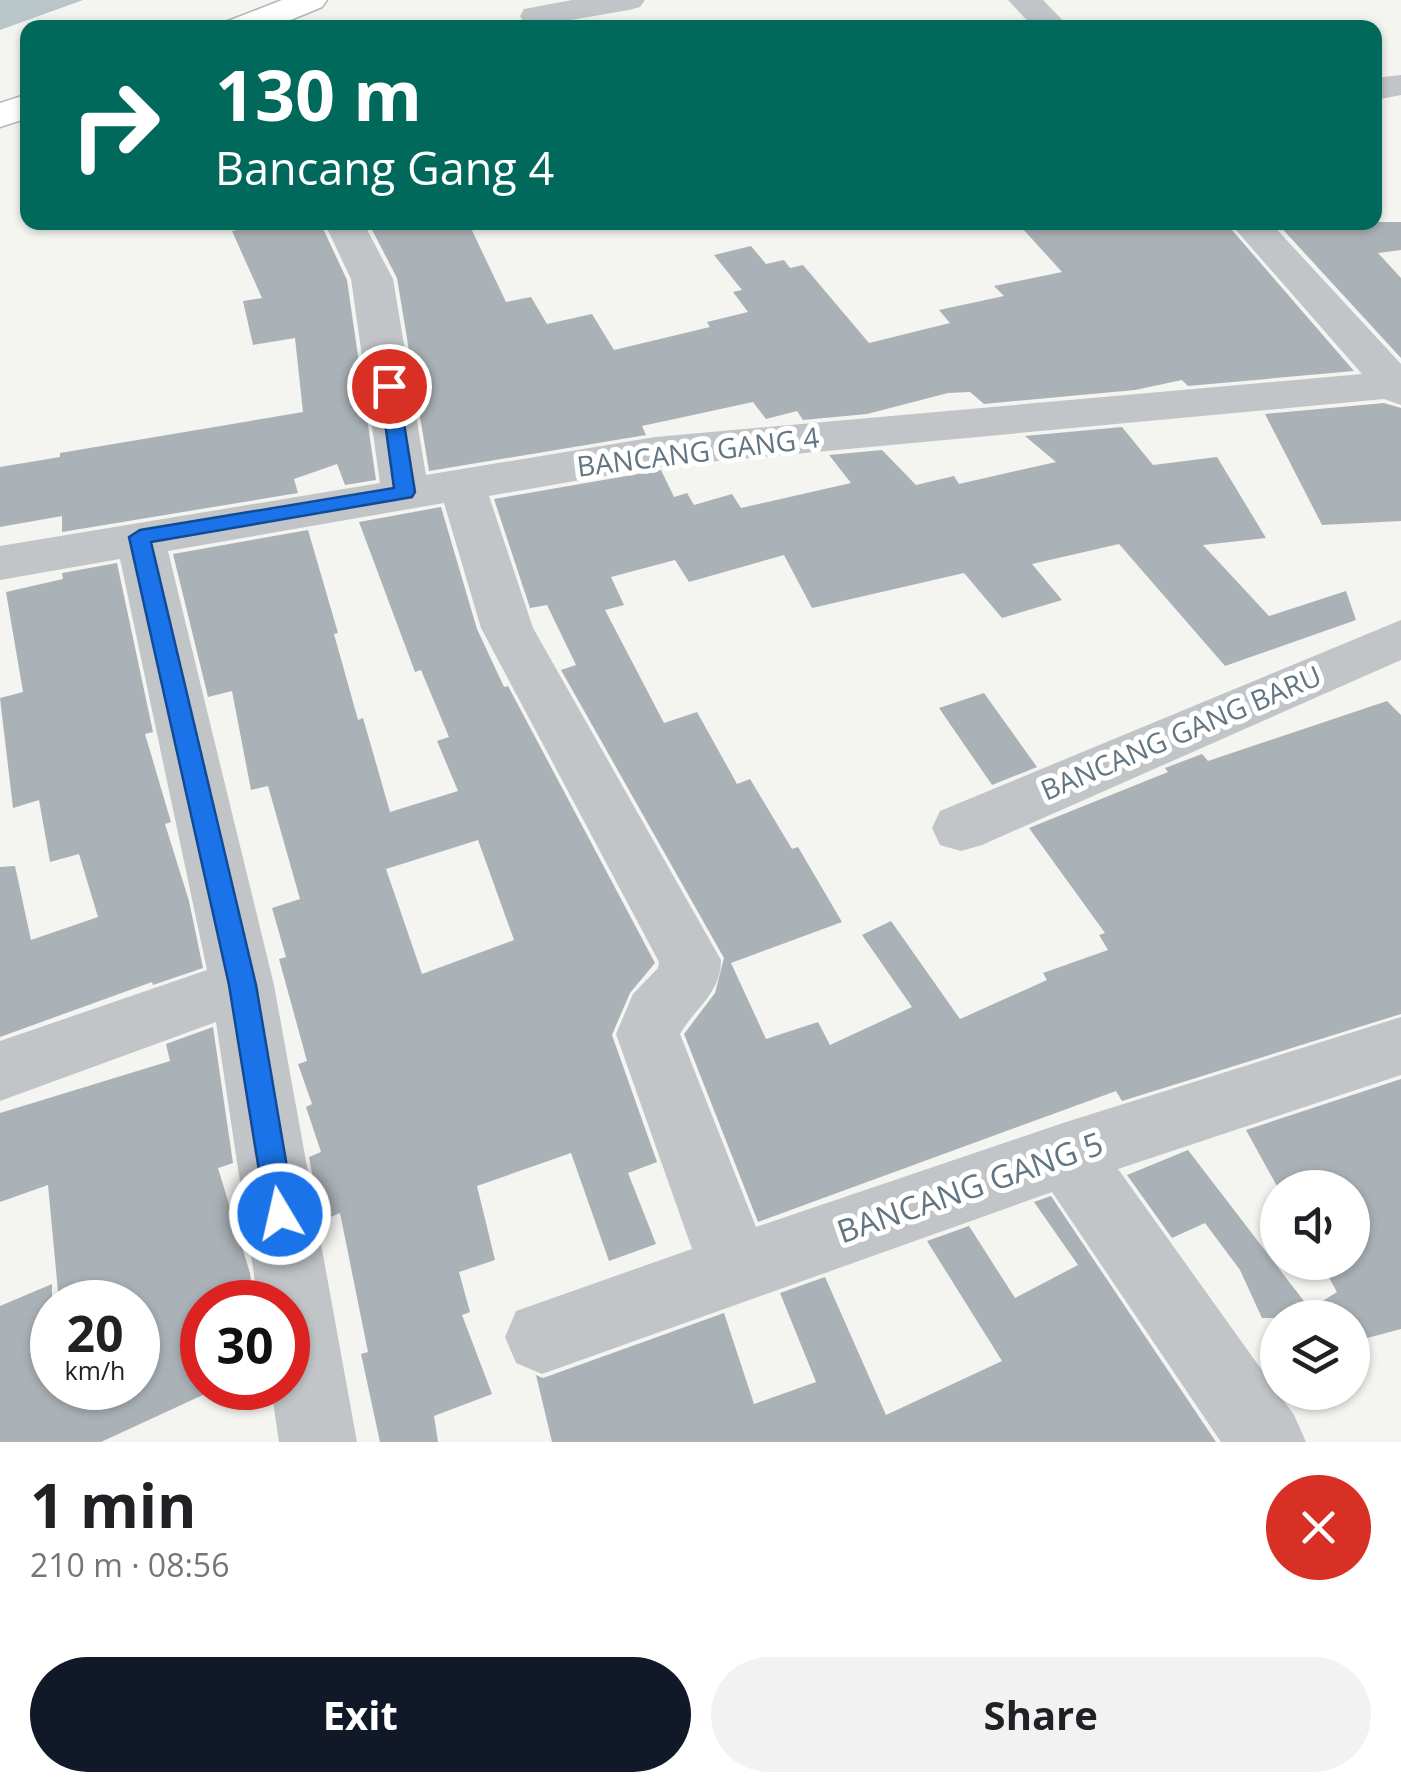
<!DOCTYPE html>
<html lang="en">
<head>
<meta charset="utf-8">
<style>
	:root { --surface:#fff; --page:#f2f2f2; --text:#202124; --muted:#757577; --accent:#111827 }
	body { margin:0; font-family:"Open Sans",sans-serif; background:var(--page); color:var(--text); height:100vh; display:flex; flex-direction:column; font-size:38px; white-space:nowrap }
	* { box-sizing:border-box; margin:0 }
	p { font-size:32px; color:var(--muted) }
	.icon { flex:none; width:55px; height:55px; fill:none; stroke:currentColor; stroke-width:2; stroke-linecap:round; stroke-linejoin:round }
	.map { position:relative; height:1442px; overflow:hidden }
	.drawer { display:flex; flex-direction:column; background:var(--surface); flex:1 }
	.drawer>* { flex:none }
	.top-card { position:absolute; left:20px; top:20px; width:1362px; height:210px; border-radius:20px; box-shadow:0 2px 8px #0004; background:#00695c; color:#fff; overflow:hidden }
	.tools { position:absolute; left:1260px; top:1170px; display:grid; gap:20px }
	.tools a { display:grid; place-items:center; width:110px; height:110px; border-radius:50%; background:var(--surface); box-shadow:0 2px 8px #0004; font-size:50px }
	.speed { position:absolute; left:30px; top:1280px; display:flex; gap:20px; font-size:50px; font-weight:700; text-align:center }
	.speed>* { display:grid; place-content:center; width:130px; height:130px; border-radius:50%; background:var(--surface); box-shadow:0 2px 8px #0004; line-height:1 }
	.speed small { font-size:25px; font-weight:400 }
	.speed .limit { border:15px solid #d22; background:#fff; color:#111 }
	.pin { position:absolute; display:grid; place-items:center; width:85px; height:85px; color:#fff; margin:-42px; border:5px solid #fff; border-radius:50%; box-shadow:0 2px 10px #0007 }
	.me { position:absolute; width:110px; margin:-55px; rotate:351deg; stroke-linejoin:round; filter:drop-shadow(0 0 8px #0008) }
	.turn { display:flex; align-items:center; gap:35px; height:210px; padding:0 30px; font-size:45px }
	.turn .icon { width:130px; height:130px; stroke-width:2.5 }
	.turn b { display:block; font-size:70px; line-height:85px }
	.round { display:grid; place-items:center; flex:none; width:105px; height:105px; border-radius:52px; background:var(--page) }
	.head { display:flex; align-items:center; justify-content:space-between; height:170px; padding:0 30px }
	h1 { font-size:60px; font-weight:700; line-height:75px }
	.action { display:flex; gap:20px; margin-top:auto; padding:20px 30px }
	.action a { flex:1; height:115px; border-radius:60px; background:var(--accent); color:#fff; font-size:40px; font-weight:700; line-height:115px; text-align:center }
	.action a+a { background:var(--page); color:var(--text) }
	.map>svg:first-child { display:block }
</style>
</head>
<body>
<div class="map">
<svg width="1401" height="1442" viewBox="0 0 1401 1442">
	<rect width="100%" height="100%" fill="#f4f4f0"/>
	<path fill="#b8c6ca" d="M0 0H83L0 30Z"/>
	<g fill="#abb2b7" fill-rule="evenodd">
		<path d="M269 222H320L347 280 376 480 345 485 337 464 294 479 298 493 62 532V516L0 527V467L60 457V453L303 412 295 338 253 345 243 301 262 298 232 231Z"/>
		<path d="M368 222H468L506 302 531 297 547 324 592 314 614 350 710 327 707 322 748 312 733 292 742 290 714 255 751 246 766 264 784 260 790 268 803 265 869 343 950 323 939 310 1004 296 994 286 1062 272 1022 228 1052 222H1225L1354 371 1188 386 1182 380 1135 390 984 404 970 392 948 393 867 414 803 420 797 411 766 419 753 402 642 426 646 435 429 471 397 278Z"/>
		<path d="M1276 222H1401V250L1378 253 1401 278V358Z"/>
		<path d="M1384 403 1401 408V521L1322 525 1265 414Z"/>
		<path d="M1122 427 1153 465 1217 457 1266 538 1203 545 1269 616 1346 591 1356 620 1225 666 1119 544 1032 564 1062 600 1002 618 964 573 812 608 784 555 689 582 675 560 611 577 624 605 605 610 664 723 697 712 737 784 750 779 792 849 798 847 842 922 731 963 766 1039 818 1022 830 1045 912 1007 862 935 891 921 960 1019 1047 980 1043 973 1108 950 1099 935 1105 933 1029 828 1168 772 1165 768 1202 754 1208 761 1387 701 1401 715V1014L1122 1101 1116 1091 758 1222 684 1034 715 993 724 958 561 670 576 665 547 605 530 608 494 499 661 470 674 497 687 493 694 505 732 494 741 508 851 483 829 455 882 450 916 485 954 476 959 484 1056 462 1025 436Z"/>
		<path d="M441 507 477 629 504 687 508 686 655 963 630 993 612 1035 657 1162 628 1173 656 1244 609 1261 571 1153 477 1186 495 1260 459 1272 470 1312 462 1315 492 1394 434 1416 438 1442H380L361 1354 368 1352 340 1213 321 1221 309 1157 321 1152 306 1107 312 1104 298 1064 307 1061 279 959 286 957 272 908 300 899 268 786 251 790 232 691 208 697 173 554 308 530 338 633 334 634 358 720 363 718 390 812 458 791 437 741 449 737 421 670 415 672 359 522ZM478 840 514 940 422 974 386 869Z"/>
		<path d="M117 563 153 732 145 734 171 822 165 824 189 901 203 968 153 985 152 982 0 1037V867L15 866 31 940 98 917 79 854 50 862 39 800 13 808 0 698 23 692 6 592 63 579 62 573Z"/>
		<path d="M984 693 1037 767 992 785 939 708Z"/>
		<path d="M213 1027 233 1163 218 1168 250 1273 254 1302H202V1388H218L101 1442H0V1306L52 1284V1388H138V1302H59L48 1185 0 1202V1113L170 1061 166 1044Z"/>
		<path d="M1401 1079V1329L1352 1342V1318H1262L1240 1270 1205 1223 1172 1238 1127 1175 1188 1150 1310 1309 1337 1292 1320 1262H1352V1188H1278L1246 1130Z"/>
		<path d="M1051 1196 1216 1442H552L536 1375 543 1378 724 1313 754 1404 816 1382 780 1293 825 1277 886 1415 1002 1361 927 1241 969 1226 1015 1298 1078 1265 1034 1202Z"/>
	</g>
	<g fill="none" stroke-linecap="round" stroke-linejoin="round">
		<defs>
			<g id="major">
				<path d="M282 0H327L322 7 271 28H224L228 21Z"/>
				<path d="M28 94V118L0 127V103Z"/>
			</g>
		</defs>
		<use href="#major" stroke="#b2b7ba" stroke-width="3"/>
		<g fill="#c1c5c8" fill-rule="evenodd">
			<path d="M572 0H645L640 7 629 10 536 26 524 23 520 16 524 9Z"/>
			<path d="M1008 0H1043L1070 28H1034Z"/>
			<path d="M1401 75V95L1375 100V78Z"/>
			<path d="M324 222H363L393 279 426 475 655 437 1362 374 1229 222H1270L1401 364V405L1384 399 655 467 489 496 533 628 721 960C721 993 695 1008 680 1034L756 1227 1066 1122 1401 1017V1075L1118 1169 1294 1415 1306 1442H1221L1052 1192 542 1374 516 1363 505 1337 516 1311 692 1249 616 1034 633 994 658 968 659 962 481 628 444 503 168 551 274 985 357 1442H279L271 1388H288V1302H258L216 1022 0 1101V1041L207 970 120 559 0 580V546L380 483 351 279Z"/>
			<path d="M1401 620V660L982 845 961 851 940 845 932 828 940 811Z"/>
		</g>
		<use href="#major" fill="#fff" fill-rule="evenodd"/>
	</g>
	<path fill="#1a73e8" stroke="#114b97" stroke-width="2.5" d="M389 380 398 386 415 492 412 497 151 542 256 985 295 1214 291 1223 280 1228 270 1223 266 1214 229 985 129 537 140 530 394 488 380 386Z"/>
	<g text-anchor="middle" stroke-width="10" stroke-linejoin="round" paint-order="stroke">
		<g font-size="28" fill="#627582" stroke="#fff">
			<text transform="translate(698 452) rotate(-7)" y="10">BANCANG GANG 4</text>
			<text transform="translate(1181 733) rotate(-23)" y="10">BANCANG GANG BARU</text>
		</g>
		<g font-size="32" fill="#627582" stroke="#fff">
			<text transform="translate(970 1188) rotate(-19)" y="11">BANCANG GANG 5</text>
		</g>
	</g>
</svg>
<div class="tools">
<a><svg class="icon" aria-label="sound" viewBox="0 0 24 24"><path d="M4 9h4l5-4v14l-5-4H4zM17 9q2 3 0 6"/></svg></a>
<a><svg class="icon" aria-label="layers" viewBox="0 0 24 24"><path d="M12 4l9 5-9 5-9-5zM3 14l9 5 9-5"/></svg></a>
</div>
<div class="speed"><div>20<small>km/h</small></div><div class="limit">30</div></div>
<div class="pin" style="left:389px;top:386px;background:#d93025"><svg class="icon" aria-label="arrive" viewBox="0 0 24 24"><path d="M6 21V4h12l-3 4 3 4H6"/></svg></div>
<svg class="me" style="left:280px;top:1214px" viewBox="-20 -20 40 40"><circle r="17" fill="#1a73e8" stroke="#fff" stroke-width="3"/><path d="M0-11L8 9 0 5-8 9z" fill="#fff"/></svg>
<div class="top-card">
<div class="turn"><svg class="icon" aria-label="right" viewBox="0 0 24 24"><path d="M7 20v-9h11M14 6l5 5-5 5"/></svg><div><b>130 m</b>Bancang Gang 4</div></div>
</div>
</div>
<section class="drawer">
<div class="head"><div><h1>1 min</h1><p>210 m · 08:56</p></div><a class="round" style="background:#d93025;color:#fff"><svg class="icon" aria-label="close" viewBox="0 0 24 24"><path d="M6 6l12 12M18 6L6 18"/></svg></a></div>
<div class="action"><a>Exit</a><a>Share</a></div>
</section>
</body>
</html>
